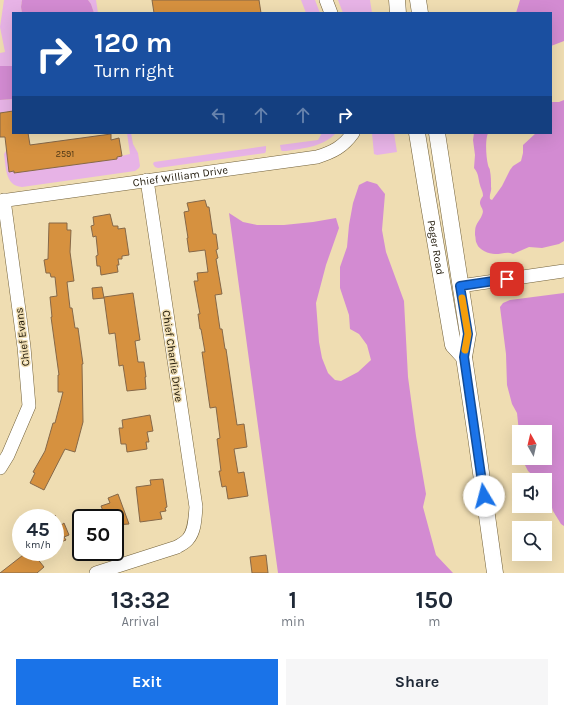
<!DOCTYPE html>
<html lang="en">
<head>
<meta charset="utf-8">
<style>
	:root { --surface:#fff; --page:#f6f6f7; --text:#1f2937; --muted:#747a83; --accent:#1a73e8 }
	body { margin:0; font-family:Karla,sans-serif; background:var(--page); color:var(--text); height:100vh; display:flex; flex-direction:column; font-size:15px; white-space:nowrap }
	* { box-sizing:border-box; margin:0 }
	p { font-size:13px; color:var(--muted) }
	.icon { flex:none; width:22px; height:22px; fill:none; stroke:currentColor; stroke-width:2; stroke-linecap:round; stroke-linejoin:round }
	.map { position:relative; height:573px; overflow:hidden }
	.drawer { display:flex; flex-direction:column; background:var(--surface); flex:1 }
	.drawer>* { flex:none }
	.top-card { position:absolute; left:12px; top:12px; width:540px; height:122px; border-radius:0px; box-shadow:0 4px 16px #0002; background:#1a4fa0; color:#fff; overflow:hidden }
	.needle { width:26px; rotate:352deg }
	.controls { position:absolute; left:512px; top:425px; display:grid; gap:8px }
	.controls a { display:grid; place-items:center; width:40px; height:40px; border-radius:0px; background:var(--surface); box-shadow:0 4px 16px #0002; font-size:20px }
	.speed { position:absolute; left:12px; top:509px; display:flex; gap:8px; font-size:20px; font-weight:700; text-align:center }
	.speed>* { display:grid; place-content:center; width:52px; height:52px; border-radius:50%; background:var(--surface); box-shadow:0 4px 16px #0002; line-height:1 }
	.speed small { font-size:10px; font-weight:400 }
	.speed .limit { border:2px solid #111; border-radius:6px; background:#fff; color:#111 }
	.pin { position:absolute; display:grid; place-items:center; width:34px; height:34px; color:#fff; margin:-17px; border-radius:8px; box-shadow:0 2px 6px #0006 }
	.me { position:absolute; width:44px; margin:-22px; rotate:352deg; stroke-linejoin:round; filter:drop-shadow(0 0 3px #0008) }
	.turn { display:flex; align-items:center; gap:14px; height:84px; padding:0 16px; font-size:18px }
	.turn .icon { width:52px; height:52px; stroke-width:2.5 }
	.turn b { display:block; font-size:28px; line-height:34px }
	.lanes { display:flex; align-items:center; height:38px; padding:0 16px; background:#0003; justify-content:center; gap:20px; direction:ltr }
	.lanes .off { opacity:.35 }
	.eta { display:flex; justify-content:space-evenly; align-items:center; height:68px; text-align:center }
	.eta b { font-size:24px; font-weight:700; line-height:28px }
	.primary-button { display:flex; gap:8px; margin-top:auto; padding:8px 16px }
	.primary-button a { flex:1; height:46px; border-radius:0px; background:var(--accent); color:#fff; font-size:16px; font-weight:700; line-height:46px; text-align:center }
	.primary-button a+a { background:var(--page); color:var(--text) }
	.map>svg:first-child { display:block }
</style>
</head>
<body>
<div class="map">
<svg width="564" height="573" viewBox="0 0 564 573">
	<rect width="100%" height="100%" fill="#efddb2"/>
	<g fill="#e7b3e6">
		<path d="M4 0H22L21 7 22 13H13V66H0V53L5 52 0 27Z"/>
		<path d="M88 0H96L98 13H94L91 4Z"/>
		<path d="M301 0H315L320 13H306Z"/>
		<path d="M338 0H370L372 13H343Z"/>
		<path d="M13 99V111L0 113V100Z"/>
		<path d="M127 133H131L133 144 138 153 140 166 139 168 135 171 22 187C5 186 6 167 4 154L6 151 8 150 10 172 14 171V173L117 159V157L130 154Z"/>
		<path d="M322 133H336C323 147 304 148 286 151H282L281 150 280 145 318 140Z"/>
		<path d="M372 133H394L397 152 377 155 374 154Z"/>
		<path d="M266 146V151L265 153 158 168 155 167 153 164 154 162Z"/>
	</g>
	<g fill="#d38bd2">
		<path d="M22 0H88L91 4 94 13H22L21 7Z"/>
		<path d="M520 0H564V41L551 46V13H516Z"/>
		<path d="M0 66H13V99L0 100Z"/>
		<path d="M564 100V241L559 244 542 248 529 247 513 254C507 251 502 254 495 254 489 254 479 250 477 244 475 241 476 238 475 235 475 232 475 228 476 226 477 222 481 219 482 215 486 207 475 206 483 196 483 191 481 189 480 185 478 178 479 174 474 168L475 155 473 140 474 133H488C485 140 486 157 488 165 488 167 490 168 490 171 491 176 491 181 491 187 492 191 489 194 490 199L492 200 502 186 510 170 513 166 521 161 523 153V145L536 133H551V102H559Z"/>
		<path d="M367 181 377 184 385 194 382 230 386 252 404 301 408 377 416 436 426 494 423 507 436 555 453 573H278L229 213 243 222 257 225H284L313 222 336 218 339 228 326 265 316 303 319 342 322 358 328 373 335 380 341 381 358 372 371 360 367 345 359 334 350 329 349 315 340 288V267L347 247 349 225 353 203 359 185Z"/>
		<path d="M564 293V526L561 524 553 511 550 501 545 489V480H538L528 471 522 459V458H545V432H519L517 413 512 404 507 385 506 354 500 307 503 303 510 300Z"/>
	</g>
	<g fill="#d6913f" stroke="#866848">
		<path d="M152 0H259L261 13H154Z"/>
		<path d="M13 111V133H28L30 145 111 134V140L119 138 122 156 117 157V159L14 173V171L9 172 5 137H0V113Z"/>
		<path d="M205 200 207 207H209L213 234H216L218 249 216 250 218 258 216 259 222 294 215 295 220 329H222L225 349H226L237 425 244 424 247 447 234 449 238 473 244 472 248 496 228 499 226 486 222 487 219 471H221L217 439 220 438 216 407 210 408 202 352H205L201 329H200L198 314H200L194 281H198L197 273 208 272 205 250 189 252 187 238H188L184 212 189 211 187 203Z"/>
		<path d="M110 214 113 226H118V229L125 228 129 255 122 256V259H118L119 265H117L118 272 101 275 100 266H97L96 256 98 255 96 236 93 237 91 226 94 225 93 217Z"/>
		<path d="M49 223H67V230H71L70 252 74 281 67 282 70 308H72L75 328H78L83 364H82L83 422 75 452 65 449 44 490 30 483 35 473 33 472 45 451 53 423H55L63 392H58V375H59L51 317H52L50 297 57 296 55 277H51L50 273H46L44 260 48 259Z"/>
		<path d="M102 287 104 298 93 299 92 288Z"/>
		<path d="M133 293 140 340 135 341 138 362H144L146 377H145L146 389 127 391 123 365 119 366 115 333 109 334 104 297Z"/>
		<path d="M150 415 153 431 147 432 149 442H146L147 449 127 452 126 444H121L119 428H123L122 420Z"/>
		<path d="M163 479 167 507 165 508 166 511 160 512 162 519 140 522 136 487 151 485 150 480Z"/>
		<path d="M118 494 129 524 115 525V518H106L101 506 110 503 108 498Z"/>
		<path d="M55 515 60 526 64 523 69 535 64 537 66 540 55 544Z"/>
		<path d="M27 552H32L44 567 37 573H0Z"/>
		<path d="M266 555 268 573H252L250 557Z"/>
	</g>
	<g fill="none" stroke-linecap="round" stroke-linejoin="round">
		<defs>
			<g id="minor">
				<path d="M326 0 331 13"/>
				<path id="s1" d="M0 201 317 157C333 152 343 147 353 133"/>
				<path d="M460 286 564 271"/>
				<path d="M0 468 8 455 29 406 24 347 4 200"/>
				<path d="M96 573 177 547C180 545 185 543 188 539 195 531 195 518 196 507L147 180"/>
			</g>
			<g id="major">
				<path d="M397 0 398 13"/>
				<path d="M418 0 420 13"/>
				<path id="s2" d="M417 133 427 194 453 345 464 357"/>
				<path d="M437 133 468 334 464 357 476 437 495 573"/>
			</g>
		</defs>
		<use href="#minor" stroke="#72613a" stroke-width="14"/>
		<use href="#major" stroke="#72613a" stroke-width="17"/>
		<use href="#minor" stroke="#fff" stroke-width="13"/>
		<use href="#major" stroke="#fff" stroke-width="16"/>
	</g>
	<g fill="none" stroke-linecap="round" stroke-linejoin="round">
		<defs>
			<path id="route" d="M484 496 464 357 468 334 460 286 507 279"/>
		</defs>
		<use href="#route" stroke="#114b97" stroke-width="10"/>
		<use href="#route" stroke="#1a73e8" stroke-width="7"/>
		<path stroke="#f59e0b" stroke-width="7" d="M462 298 468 334 465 350"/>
	</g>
	<g text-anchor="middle" stroke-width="3" stroke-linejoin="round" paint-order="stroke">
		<g font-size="9" fill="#4b3515">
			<text x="65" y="157">2591</text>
		</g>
		<g font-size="11" fill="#1d1607" stroke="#efddb2">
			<text dy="4" stroke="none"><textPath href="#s1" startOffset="182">Chief William Drive</textPath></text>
			<text dy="4" stroke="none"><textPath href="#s2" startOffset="116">Peger Road</textPath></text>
			<text transform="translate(22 337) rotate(-97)" y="4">Chief Evans</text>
			<text transform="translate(173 356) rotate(82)" y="4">Chief Charlie Drive</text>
		</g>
	</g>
</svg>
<div class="controls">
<a><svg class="needle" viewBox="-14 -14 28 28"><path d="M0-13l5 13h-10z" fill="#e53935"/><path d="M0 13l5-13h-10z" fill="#747a83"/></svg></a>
<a><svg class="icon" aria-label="sound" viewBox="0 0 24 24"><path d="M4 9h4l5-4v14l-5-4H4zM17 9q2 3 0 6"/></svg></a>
<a><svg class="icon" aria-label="search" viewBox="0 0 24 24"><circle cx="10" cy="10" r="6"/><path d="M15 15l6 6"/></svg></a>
</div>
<div class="speed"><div>45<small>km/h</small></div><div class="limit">50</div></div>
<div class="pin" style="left:507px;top:279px;background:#d93025"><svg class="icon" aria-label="arrive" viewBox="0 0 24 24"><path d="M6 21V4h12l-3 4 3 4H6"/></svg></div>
<svg class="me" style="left:484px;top:496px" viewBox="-20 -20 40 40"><circle r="19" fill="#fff"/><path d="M0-13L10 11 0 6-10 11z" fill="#1a73e8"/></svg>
<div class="top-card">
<div class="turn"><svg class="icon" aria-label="right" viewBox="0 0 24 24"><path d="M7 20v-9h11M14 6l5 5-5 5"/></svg><div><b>120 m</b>Turn right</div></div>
<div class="lanes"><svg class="icon off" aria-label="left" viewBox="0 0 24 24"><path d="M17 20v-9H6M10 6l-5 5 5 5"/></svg><svg class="icon off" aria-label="ahead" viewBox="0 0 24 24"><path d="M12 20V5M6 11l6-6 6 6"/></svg><svg class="icon off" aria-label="ahead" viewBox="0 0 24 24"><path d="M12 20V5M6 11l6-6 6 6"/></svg><svg class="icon" aria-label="right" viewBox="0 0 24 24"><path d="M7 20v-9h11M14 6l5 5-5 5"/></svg></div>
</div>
</div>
<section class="drawer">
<div class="eta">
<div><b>13:32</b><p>Arrival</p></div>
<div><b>1</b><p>min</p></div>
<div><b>150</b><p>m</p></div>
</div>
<div class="primary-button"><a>Exit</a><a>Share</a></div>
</section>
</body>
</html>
